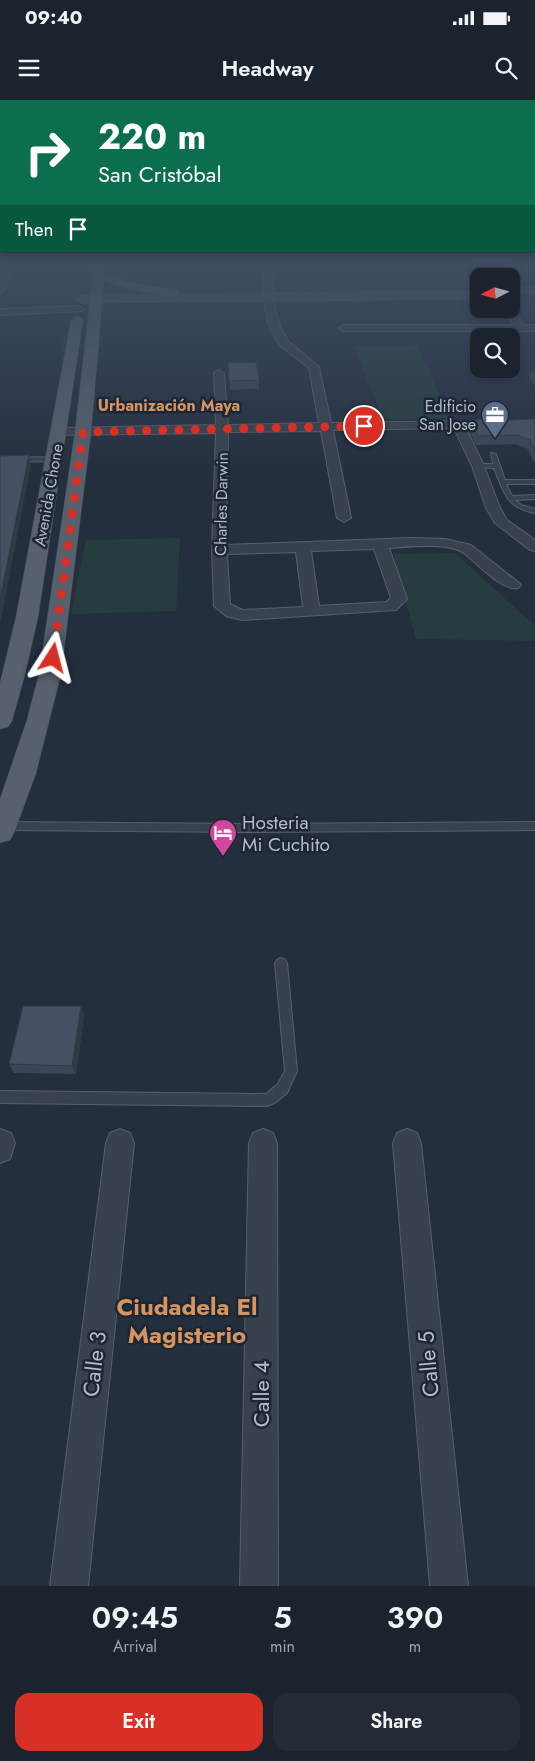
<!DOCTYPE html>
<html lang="en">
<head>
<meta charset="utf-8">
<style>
	:root { --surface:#1b232e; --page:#242b36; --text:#f1f3f6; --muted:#a0a4aa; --line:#39404a; --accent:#d93025 }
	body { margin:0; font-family:Jost,sans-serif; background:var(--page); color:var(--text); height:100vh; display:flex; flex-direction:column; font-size:19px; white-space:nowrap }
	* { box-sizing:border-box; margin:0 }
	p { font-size:16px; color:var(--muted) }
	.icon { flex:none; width:28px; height:28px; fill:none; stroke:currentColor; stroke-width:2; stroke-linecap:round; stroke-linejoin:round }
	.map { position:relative; height:1486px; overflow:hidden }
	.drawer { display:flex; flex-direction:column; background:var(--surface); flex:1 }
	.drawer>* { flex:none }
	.top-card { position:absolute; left:0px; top:0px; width:535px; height:152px; box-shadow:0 2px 8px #0003,0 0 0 1px var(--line); background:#0b6e4f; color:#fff; overflow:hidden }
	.needle { width:32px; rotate:264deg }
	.controls { position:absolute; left:470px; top:168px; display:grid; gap:10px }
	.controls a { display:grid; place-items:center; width:50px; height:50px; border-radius:10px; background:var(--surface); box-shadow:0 2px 8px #0003,0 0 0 1px var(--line); font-size:25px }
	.pin { position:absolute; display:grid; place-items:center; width:42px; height:42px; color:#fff; margin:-21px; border:2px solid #fff; border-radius:50%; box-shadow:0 1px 5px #0007 }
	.me { position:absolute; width:55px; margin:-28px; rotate:9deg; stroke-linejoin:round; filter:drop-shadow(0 0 4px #0008) }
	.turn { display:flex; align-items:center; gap:18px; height:105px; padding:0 15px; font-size:22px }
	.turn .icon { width:65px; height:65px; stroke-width:2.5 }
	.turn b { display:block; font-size:35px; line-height:42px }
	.then { display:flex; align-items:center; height:48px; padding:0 15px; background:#0003; gap:10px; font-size:19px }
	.eta { display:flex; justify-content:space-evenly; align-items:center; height:85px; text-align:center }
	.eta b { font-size:30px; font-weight:600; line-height:35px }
	.primary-button { display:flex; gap:10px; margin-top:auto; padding:10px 15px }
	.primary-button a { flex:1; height:58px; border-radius:15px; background:var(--accent); color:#fff; font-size:20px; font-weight:600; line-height:58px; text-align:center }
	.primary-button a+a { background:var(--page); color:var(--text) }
	.status { display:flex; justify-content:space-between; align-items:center; height:35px; padding:0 25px; background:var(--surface); direction:ltr }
	.status svg { height:14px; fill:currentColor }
	header { display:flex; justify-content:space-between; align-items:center; height:65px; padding:0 15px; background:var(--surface); font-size:22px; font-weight:600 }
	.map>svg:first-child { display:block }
</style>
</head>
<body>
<div class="status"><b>09:40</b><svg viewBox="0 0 49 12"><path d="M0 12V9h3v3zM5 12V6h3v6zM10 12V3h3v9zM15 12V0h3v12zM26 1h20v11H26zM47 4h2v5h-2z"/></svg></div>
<header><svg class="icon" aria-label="menu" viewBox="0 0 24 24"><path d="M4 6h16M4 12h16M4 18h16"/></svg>Headway<svg class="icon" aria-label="search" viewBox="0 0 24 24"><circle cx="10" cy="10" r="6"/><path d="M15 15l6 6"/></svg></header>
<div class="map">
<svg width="535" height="1486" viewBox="0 0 535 1486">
	<rect width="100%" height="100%" fill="#242f3e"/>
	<g fill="#263c3f">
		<path d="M417 245 450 318 383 319 354 246Z"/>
		<path d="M180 438 176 511 71 514 86 440Z"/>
		<path d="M455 453 535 526V541L416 539 393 454Z"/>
	</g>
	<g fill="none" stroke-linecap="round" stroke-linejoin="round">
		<defs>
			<g id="lane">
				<path d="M491 353 496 354 505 380H535V384H506L512 396 535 395V399L515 400 521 405 535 409V413C506 408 504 392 494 368L476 367 475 366 478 364H493Z"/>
				<path d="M0 358 55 357 58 359 55 361 0 362Z"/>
				<path d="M4 722 245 724 535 722V730L245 732 4 730 0 728 1 723Z"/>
				<path d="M281 858 285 860 287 863 297 971 287 993 276 1002 267 1006 0 1003V991L266 994 278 984 285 971 275 863 277 860Z"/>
			</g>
			<g id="street">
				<path d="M0 166H64L60 169 13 170 4 190 0 193V180L4 170 0 171Z"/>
				<path d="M535 166V171L480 172 476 169 480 166Z"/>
				<path d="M268 169 272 172 275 209 281 229 288 241 319 267 331 323 475 321 477 324 475 327 466 328 484 366 500 408 507 420 535 440V451L530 450 495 423 486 408 472 366 454 328 333 330 351 418 344 422 337 418 321 331 228 332 226 445 412 438 445 439 471 445 518 482 521 485 518 488C502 492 476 461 462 452 445 442 408 447 389 448L407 499 396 510 242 520 226 516 214 506 212 450 216 333 55 335 53 332 55 329 59 328 216 325 214 273 219 270 224 273 228 325 319 323 309 268C300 260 290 254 281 246 263 228 264 196 264 172ZM374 449 391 498 386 502 319 506 311 451ZM296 452 303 507 242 510 230 504 227 454Z"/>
				<path d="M79 206 84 209 82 211 0 215V209Z"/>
				<path d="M511 207 524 225H535V231H343L338 228 343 225H514L503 209H511Z"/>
				<path d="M0 1029 11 1033 15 1043 10 1059 0 1063Z"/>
				<path d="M120 1029 130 1033 134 1043 88 1486H50L106 1043 110 1033Z"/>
				<path d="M263 1029 273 1033 277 1043 278 1486H240L249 1043 253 1033Z"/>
				<path d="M407 1029 417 1033 421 1043 468 1486H430L393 1043 397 1033Z"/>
			</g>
			<g id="secondary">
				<rect x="511" y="187" width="24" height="6"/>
				<path d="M479 191V199L81 203 75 199 81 195Z"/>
			</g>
			<g id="primary">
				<path d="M94 166H105V172L131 183 174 189 180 193 174 197 128 189 104 180 91 332 61 574 36 673 14 733 10 740 0 743V699L27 620 39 574 75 332Z"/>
				<path d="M77 216 83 220 38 517 25 574 12 621 8 627 0 629V583L16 517 71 220Z"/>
			</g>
		</defs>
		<use href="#lane" stroke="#565f6c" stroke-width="2"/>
		<use href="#street" stroke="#565f6c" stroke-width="2"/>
		<use href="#secondary" stroke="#565f6c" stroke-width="1"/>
		<use href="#primary" stroke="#414a57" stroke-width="1"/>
		<use href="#lane" fill="#38414e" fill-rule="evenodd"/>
		<use href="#street" fill="#38414e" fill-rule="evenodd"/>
		<use href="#secondary" fill="#465061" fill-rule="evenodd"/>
		<use href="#primary" fill="#56606e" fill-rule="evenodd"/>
		<path stroke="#44595c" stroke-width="1" stroke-dasharray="2 2" stroke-linecap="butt" d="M68 237H65L63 247 101 246 102 236H100L99 245"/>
	</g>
	<g fill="#3b4654">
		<path d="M228 263 259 280V289L230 290Z"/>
		<path d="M531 271H535V287L530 278Z"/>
		<path d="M535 319V361H533L528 349 515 344 476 345 469 330 470 321H487Z"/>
		<path d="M81 906 84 916 76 974 14 973 9 964Z"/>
	</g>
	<g fill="#303945">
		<path d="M29 355 31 365 0 525V499Z"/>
		<path d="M81 906 84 916 76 974 72 966Z"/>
	</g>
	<g fill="#455162" stroke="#303945">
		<path d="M256 262 259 280 229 281 228 263Z"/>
		<path d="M531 271H535V278Z"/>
		<path d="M481 319 487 321 535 319V351L530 340 517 335 478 336 470 321Z"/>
		<path d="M29 355 0 499V356Z"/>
		<path d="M23 906H81L72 966 9 964Z"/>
	</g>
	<linearGradient id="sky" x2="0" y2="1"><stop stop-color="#141a22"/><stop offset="0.44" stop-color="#3f4d63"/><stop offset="1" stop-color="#3f4d63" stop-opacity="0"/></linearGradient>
	<rect width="535" height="374" fill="url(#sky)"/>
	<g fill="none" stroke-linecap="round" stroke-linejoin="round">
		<path stroke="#d93025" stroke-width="9" stroke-dasharray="0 16.2" d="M53 558 83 332 364 326"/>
	</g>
	<defs>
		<symbol id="office-pin" viewBox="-11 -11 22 30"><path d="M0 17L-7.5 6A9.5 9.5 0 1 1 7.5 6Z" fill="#5c6f8a" stroke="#1d2633"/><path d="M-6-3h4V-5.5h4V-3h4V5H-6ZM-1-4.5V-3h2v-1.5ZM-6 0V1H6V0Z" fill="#fff"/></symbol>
		<symbol id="hotel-pin" viewBox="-11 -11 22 30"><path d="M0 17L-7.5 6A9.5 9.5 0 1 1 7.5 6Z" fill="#d1479c" stroke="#1d2633"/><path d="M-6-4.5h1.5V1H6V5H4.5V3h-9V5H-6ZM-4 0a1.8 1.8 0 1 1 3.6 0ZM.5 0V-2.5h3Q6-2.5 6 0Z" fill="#fff"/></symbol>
	</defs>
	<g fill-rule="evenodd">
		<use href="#office-pin" x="479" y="299" width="32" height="43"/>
		<use href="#hotel-pin" x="207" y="717" width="32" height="43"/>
	</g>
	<g text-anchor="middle" stroke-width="5" stroke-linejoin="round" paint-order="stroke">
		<g font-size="16" font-weight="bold" fill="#d59563" stroke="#1d2633">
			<text x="169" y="311">Urbanización Maya</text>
		</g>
		<g font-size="16" fill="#b4bcc9" stroke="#1d2633" text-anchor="end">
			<text x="476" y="312">Edificio<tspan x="476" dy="18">San Jose</tspan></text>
		</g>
		<g font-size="16" fill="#b4bcc9" stroke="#1d2633">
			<text transform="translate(48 395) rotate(-80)" y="6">Avenida Chone</text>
			<text transform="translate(221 404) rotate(-89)" y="6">Charles Darwin</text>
		</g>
		<g font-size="19" fill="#b4bcc9" stroke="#1d2633" text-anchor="start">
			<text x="242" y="729">Hosteria<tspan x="242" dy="22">Mi Cuchito</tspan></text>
		</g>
		<g font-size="22" fill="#b4bcc9" stroke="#1d2633">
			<text transform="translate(94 1264) rotate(-83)" y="8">Calle 3</text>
			<text transform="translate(428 1264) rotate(-95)" y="8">Calle 5</text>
			<text transform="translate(261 1294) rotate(-90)" y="8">Calle 4</text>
		</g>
		<g font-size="24" font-weight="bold" fill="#d59563" stroke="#1d2633">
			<text x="187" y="1215">Ciudadela El<tspan x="187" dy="28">Magisterio</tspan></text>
		</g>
	</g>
</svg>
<div class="controls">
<a><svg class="needle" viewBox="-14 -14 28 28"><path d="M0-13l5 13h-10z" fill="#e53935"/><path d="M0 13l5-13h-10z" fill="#a0a4aa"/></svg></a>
<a><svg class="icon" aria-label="search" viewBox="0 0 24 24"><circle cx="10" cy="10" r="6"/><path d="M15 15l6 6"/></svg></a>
</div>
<div class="pin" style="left:364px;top:326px;background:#d93025"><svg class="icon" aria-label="arrive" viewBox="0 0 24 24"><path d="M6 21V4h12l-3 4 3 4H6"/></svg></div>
<svg class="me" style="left:53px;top:558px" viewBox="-20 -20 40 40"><path d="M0-17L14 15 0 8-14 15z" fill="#d93025" stroke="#fff" stroke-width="4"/></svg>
<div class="top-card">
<div class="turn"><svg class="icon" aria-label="right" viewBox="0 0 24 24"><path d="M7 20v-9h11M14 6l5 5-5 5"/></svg><div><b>220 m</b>San Cristóbal</div></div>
<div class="then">Then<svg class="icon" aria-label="arrive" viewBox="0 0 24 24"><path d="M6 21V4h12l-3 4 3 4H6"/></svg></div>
</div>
</div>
<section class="drawer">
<div class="eta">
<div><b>09:45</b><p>Arrival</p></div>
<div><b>5</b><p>min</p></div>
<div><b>390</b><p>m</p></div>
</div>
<div class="primary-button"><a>Exit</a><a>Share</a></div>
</section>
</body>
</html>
